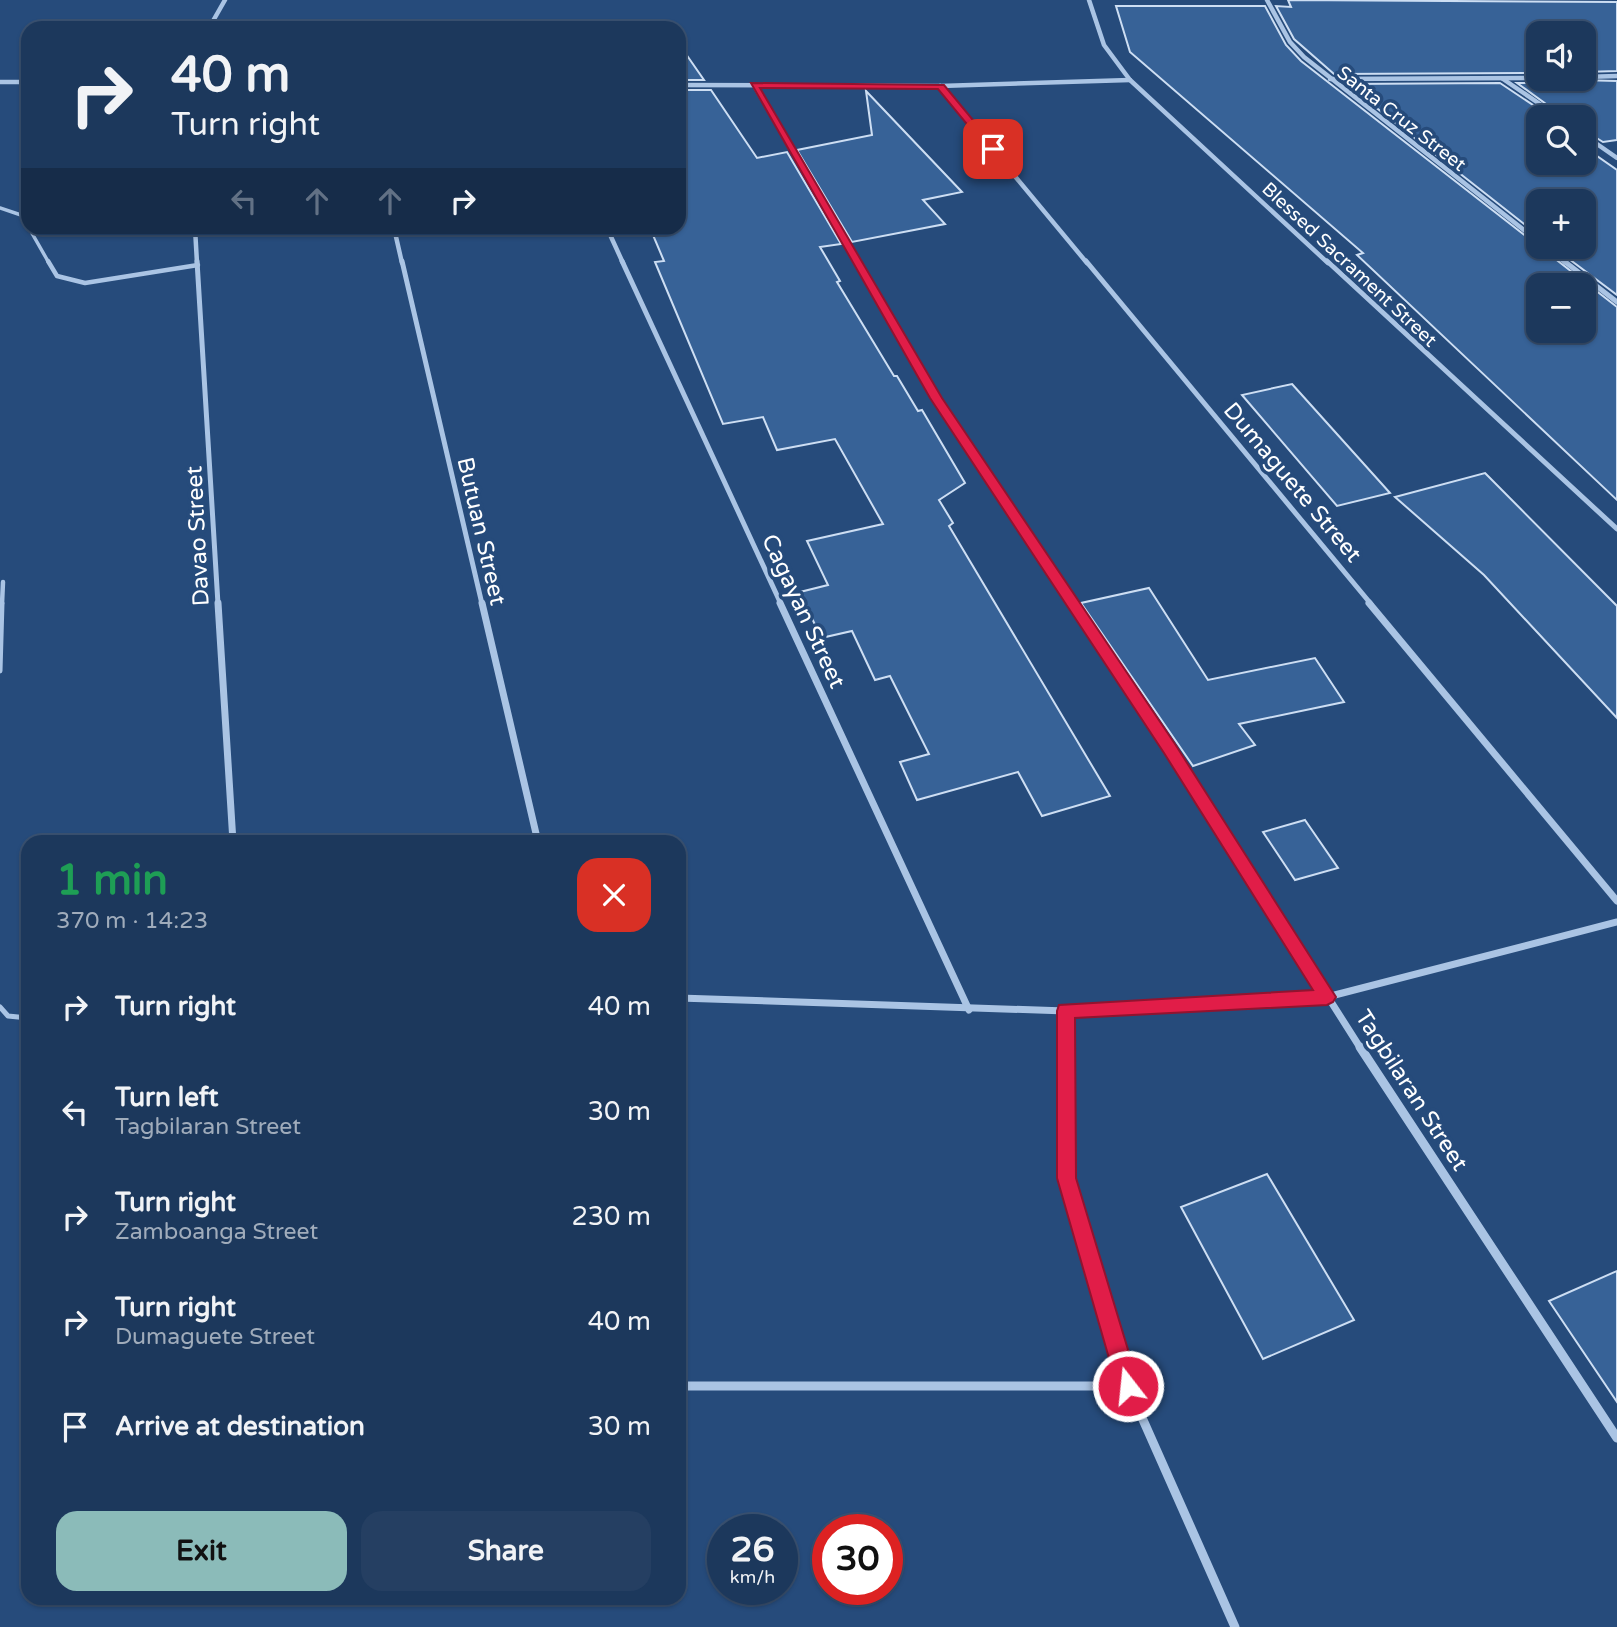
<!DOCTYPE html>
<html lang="en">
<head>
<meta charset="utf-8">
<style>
	:root { --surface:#1c385c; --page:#253f62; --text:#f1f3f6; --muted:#a0acbb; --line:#3a5272; --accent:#8bbbb9 }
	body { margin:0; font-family:"Varela Round",sans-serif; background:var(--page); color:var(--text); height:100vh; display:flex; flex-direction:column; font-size:26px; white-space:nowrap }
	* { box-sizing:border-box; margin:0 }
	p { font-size:23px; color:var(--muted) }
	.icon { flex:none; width:38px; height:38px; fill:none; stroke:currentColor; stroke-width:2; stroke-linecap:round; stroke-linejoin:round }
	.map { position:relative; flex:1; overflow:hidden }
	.sheet { position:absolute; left:21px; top:835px; width:665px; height:770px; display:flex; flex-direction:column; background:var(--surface); border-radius:21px; box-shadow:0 2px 5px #0004,0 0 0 2px var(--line) }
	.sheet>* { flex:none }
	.hud { position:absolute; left:21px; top:21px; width:665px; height:214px; border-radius:21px; box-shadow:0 2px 5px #0004,0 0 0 2px var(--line); background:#1c385c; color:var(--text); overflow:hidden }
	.controls { position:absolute; left:1526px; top:21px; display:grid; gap:14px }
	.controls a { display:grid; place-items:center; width:70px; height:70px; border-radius:14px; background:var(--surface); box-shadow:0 2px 5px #0004,0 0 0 2px var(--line); font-size:35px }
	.speed { position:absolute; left:707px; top:1514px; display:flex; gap:14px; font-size:35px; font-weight:700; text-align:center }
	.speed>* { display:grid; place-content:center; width:91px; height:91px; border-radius:50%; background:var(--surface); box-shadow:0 2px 5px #0004,0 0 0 2px var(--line); line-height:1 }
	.speed small { font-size:18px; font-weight:400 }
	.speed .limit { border:10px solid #d22; background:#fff; color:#111 }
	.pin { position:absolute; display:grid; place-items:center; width:60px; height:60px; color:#fff; margin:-30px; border-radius:14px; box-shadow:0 4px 10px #0006 }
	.me { position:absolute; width:77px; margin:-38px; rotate:344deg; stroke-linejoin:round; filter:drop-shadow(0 0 5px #0008) }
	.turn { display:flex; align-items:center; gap:24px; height:147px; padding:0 35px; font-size:32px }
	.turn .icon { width:91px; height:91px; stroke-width:2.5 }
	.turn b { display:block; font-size:49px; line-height:60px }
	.lanes { display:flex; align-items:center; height:66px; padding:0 35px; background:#0003; justify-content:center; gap:35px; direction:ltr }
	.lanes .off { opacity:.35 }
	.round { display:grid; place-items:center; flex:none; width:74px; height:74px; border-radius:21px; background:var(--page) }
	.summary { display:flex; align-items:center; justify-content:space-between; height:119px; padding:0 35px }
	h1 { font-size:42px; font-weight:800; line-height:52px; color:#1e9e55 }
	.cta { display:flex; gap:14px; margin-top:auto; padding:14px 35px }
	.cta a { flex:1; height:80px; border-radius:21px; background:var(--accent); color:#111; font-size:28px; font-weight:800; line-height:80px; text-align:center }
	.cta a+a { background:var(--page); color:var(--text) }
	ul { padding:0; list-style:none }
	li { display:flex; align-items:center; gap:21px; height:105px; padding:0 35px }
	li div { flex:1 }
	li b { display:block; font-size:26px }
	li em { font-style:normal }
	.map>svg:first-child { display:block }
</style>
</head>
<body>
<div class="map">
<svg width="1617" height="1627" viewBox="0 0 1617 1627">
	<rect width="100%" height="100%" fill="#264b7b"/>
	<g fill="#376297" stroke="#cddef3" stroke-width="2" fill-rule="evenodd">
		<path d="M1288 0 1617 2V71L1584 72V33H1538V73L1334 74 1294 39 1276 6 1291 7Z"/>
		<path d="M1116 6H1265L1286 45 1301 61 1617 307V500L1357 255 1363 253 1130 52ZM1538 285H1584V331H1538Z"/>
		<path d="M679 44 704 80H679Z"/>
		<path d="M1543 79 1617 81V140L1603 142 1584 130V117H1564L1517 83H1539Z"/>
		<path d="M1500 83 1551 117H1538V163H1584V147L1617 170V295L1553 247H1584V201H1538V235L1346 84Z"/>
		<path d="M679 90H711L757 158 787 152 841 244 820 247 840 281 837 282 894 376H897L918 411 922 410 965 483 939 500 953 523 949 526 1110 796 1042 816 1018 772 917 800 900 762 929 754 890 676 875 680 852 631 821 638 800 592 828 585 807 541 883 524 835 439 777 450 763 417 723 424 655 262 664 261 650 228H679Z"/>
		<path d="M866 91 962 192 923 200 945 224 852 242 797 150 872 135Z"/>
		<path d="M1292 384 1390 493 1337 506 1242 395Z"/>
		<path d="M1485 473 1617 606V718L1484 575 1395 497Z"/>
		<path d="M1149 588 1208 680 1315 658 1344 702 1239 724 1255 745 1193 766 1081 603Z"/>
		<path d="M1305 820 1338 868 1295 880 1263 832Z"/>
		<path d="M1267 1174 1354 1320 1263 1359 1181 1207Z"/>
		<path d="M1617 1271V1402L1549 1301Z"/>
	</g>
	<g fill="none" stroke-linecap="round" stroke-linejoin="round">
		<g stroke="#aac4e4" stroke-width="3.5">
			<path d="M0 208 21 215 28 227"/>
			<path d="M29 228 49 263"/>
		</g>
		<g stroke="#aac4e4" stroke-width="4.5">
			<path d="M48 261 57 276 85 283 198 265"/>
			<path d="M2 604 3 582"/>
		</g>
		<g stroke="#aac4e4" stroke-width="5">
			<path d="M0 671 2 603"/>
			<path d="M0 1007 8 1016 28 1018"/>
		</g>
		<g stroke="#aac4e4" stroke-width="4.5">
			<path d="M1089 0 1104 45 1130 80 1328 263"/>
			<path d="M1267 0 1290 42 1304 57 1538 241"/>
			<path d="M209 28 225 0"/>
			<path d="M1584 77 1617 76"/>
			<path d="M1330 79 1538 78"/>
			<path d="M1503 79 1559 117"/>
			<path d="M0 82H28"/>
			<path d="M679 85 940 86 1130 80"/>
			<path d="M754 85 858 263"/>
			<path d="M940 86 1087 263"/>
			<path d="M1584 135 1617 158"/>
			<path d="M195 228 197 263"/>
			<path d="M394 228 402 263"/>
			<path d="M607 228 623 263"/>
			<path d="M1545 247 1566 263"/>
		</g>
		<g stroke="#aac4e4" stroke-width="5">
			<path d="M197 261 218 604"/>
			<path d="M402 261 482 604"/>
			<path d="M622 261 781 604"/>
			<path d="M856 261 936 398 1074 604"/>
			<path d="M1086 261 1371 604"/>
			<path d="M1327 261 1617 529"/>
			<path d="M1564 261 1617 302"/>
		</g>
		<g stroke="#aac4e4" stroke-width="7">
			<path d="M218 603 233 842"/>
			<path d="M482 603 538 842"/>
			<path d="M780 603 969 1010"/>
			<path d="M1073 603 1170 748 1361 1049"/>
			<path d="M1369 603 1617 901"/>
			<path d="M679 998 1066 1011 1327 997 1617 922"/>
			<path d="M1066 1011V1049"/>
		</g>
		<g stroke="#aac4e4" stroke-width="9">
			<path d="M1066 1047V1178L1128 1386 1235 1627"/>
			<path d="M1360 1047 1617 1438"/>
			<path d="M679 1386H1128"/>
		</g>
	</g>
	<path fill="#e11d48" stroke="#92132f" stroke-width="2" d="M751 83 944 85 997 149 989 151 938 89 760 88 942 398 1175 744 1336 997 1333 1002 1327 1005 1075 1018 1076 1178 1139 1386 1135 1394 1128 1397 1120 1394 1117 1386 1057 1178V1011L1059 1005 1313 990 1164 753 930 398Z"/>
	<g text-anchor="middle" stroke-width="7" stroke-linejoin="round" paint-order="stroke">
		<g font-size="19" fill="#fff" stroke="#264b7b">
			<text transform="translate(1402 118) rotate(38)" y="7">Santa Cruz Street</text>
			<text transform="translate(1350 264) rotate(43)" y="7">Blessed Sacrament Street</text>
		</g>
		<g font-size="23" fill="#fff" stroke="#264b7b">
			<text transform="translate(1293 482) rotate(50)" y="8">Dumaguete Street</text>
			<text transform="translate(482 531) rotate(77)" y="8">Butuan Street</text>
			<text transform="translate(197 536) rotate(-93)" y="8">Davao Street</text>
			<text transform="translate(804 611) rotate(65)" y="8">Cagayan Street</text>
			<text transform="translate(1412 1090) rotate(57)" y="8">Tagbilaran Street</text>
		</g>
	</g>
</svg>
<div class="controls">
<a><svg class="icon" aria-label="sound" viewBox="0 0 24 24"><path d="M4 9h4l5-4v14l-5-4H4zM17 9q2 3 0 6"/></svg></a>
<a><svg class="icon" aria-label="search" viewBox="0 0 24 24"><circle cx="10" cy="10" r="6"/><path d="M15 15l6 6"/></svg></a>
<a>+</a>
<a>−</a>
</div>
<div class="speed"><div>26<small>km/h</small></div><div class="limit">30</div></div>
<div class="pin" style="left:993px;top:149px;background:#d93025"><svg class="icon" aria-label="arrive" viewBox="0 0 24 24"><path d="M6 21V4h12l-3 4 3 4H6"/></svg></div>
<svg class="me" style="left:1128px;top:1386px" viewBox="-20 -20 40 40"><circle r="17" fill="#e11d48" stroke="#fff" stroke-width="3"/><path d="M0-11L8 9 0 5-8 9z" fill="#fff"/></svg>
<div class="hud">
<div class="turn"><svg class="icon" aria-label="right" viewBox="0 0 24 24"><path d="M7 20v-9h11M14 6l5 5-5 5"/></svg><div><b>40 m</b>Turn right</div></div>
<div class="lanes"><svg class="icon off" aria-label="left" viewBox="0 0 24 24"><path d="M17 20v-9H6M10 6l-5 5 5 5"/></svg><svg class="icon off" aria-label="ahead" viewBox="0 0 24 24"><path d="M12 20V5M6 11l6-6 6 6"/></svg><svg class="icon off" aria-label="ahead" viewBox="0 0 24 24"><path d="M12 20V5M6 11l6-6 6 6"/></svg><svg class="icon" aria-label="right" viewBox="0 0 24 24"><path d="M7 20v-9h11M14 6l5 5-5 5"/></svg></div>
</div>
<section class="sheet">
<div class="summary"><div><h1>1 min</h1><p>370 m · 14:23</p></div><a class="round" style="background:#d93025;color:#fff"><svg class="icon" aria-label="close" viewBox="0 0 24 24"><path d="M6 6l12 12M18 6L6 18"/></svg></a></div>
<ul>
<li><svg class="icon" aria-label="right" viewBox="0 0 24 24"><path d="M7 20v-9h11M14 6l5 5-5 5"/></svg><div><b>Turn right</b></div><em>40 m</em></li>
<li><svg class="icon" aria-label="left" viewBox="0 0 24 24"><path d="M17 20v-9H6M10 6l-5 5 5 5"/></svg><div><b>Turn left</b><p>Tagbilaran Street</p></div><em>30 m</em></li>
<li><svg class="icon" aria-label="right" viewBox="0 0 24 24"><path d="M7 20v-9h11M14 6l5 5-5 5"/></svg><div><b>Turn right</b><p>Zamboanga Street</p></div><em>230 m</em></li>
<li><svg class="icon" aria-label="right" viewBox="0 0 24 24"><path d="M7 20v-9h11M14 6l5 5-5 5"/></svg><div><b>Turn right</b><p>Dumaguete Street</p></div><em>40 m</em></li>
<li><svg class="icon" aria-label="arrive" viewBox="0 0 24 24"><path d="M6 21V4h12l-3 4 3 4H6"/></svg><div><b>Arrive at destination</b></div><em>30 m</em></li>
</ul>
<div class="cta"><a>Exit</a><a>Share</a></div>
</section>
</div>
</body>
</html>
